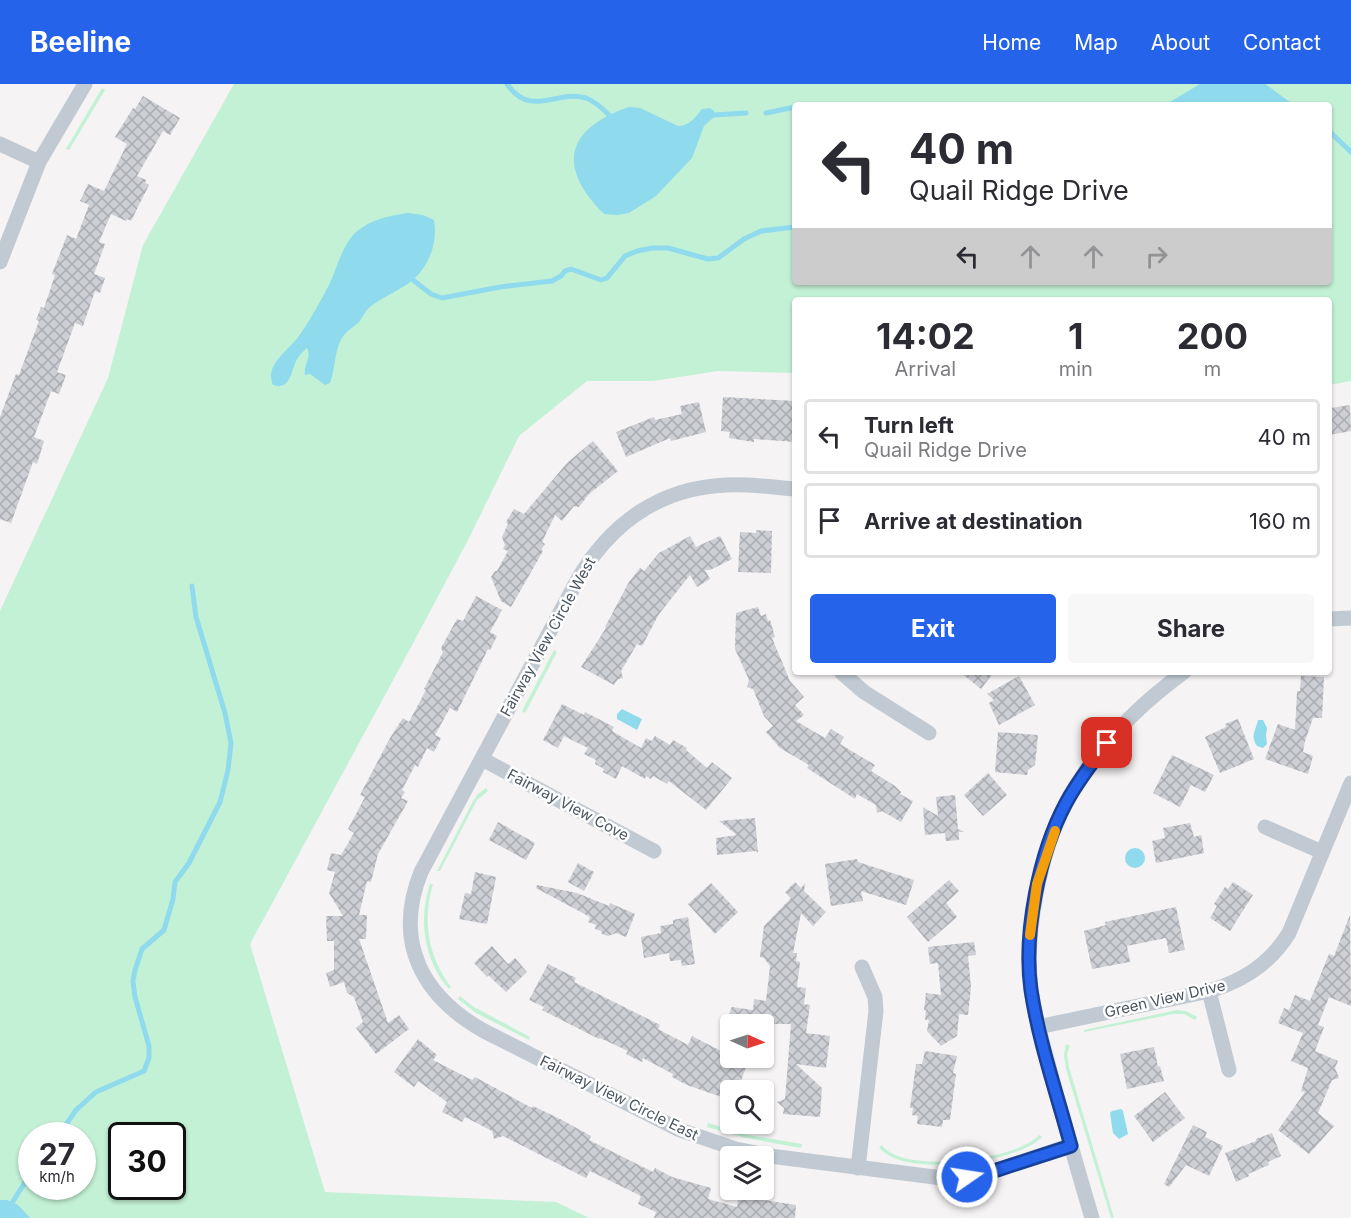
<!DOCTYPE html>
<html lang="en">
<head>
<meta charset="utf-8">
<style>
	:root { --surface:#fff; --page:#f7f7f7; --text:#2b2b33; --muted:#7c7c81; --line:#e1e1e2; --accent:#2563eb }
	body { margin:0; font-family:Inter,sans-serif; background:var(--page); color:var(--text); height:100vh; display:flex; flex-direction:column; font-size:22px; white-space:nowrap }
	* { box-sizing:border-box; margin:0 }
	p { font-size:20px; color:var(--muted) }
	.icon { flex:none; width:33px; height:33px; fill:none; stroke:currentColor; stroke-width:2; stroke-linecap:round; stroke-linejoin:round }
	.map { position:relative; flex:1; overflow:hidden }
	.drawer { position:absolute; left:792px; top:213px; width:540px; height:378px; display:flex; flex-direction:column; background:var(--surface); border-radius:6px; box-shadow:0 2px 4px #0004 }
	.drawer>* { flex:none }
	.hud { position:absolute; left:792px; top:18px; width:540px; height:183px; border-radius:6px; box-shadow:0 2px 4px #0004; background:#fff; color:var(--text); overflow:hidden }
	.needle { width:39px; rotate:93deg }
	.buttons { position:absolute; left:720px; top:930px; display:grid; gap:12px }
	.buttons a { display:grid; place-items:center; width:54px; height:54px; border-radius:6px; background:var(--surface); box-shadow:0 2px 4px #0004; font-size:30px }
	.speed { position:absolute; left:18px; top:1038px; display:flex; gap:12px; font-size:30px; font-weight:700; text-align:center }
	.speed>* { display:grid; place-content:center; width:78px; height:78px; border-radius:50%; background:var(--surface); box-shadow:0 2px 4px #0004; line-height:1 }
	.speed small { font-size:15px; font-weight:400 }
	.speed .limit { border:3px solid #111; border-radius:9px; background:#fff; color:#111 }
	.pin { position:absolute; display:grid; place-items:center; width:51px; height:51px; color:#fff; margin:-26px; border-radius:12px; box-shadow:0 3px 9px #0006 }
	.me { position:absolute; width:66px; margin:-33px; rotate:77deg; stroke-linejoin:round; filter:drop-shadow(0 0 4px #0008) }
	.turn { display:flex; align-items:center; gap:21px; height:126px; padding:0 18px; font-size:27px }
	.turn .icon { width:78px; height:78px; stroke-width:2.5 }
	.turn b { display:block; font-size:42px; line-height:51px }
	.lanes { display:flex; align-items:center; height:57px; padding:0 18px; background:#0003; justify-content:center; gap:30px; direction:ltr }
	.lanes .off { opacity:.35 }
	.eta { display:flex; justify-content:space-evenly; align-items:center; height:102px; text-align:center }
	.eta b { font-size:36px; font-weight:700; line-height:42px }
	.primary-button { display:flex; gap:12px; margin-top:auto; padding:12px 18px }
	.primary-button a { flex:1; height:69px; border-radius:6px; background:var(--accent); color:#fff; font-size:24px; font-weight:700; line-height:69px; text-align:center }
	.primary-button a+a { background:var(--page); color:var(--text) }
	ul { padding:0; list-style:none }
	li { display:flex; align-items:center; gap:18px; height:75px; margin:0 12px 9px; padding:0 6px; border:3px solid var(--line); border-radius:6px }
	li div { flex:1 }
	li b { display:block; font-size:22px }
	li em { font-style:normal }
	header { display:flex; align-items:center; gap:36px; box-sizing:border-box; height:84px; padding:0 30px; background:var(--accent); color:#fff }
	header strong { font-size:28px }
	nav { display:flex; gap:33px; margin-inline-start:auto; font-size:21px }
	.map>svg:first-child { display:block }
</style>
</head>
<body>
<header>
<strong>Beeline</strong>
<nav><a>Home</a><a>Map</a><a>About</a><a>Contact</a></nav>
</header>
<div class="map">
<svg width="1351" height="1134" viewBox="0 0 1351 1134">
	<defs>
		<pattern id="building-cross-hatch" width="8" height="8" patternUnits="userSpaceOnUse" patternTransform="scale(1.5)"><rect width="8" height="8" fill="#cdcfd5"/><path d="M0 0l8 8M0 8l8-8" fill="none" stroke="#a8abb0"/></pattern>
	</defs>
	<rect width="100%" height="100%" fill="#f5f3f3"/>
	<g fill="#c3f1d5" fill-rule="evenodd">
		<path d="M234 0H1351V297L1329 301V216H795V289L718 287 653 297H587L519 352 468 456 410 565 250 860 325 1108 556 1118 589 1134H0V527L108 294 143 161ZM795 21H1329V198H795ZM32 1052H82V1102H32ZM122 1052H172V1102H122Z"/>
		<path d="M102 4 105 6 69 66 66 65Z"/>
		<path d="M554 566 557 568 525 629 522 627Z"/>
		<path d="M486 704 488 707 477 716 440 787H437L472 719 478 710Z"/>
		<path d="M430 800H433C422 837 428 872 451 903L449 905C424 877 418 835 430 800Z"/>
		<path d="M460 912 474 923 530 953 529 956 476 929 458 915Z"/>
		<path d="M1177 926 1186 927 1197 933 1195 936 1184 930H1173L1084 948V946Z"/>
		<path d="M1066 960 1070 962 1067 970 1069 983 1114 1134H1111L1066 985 1064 971Z"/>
		<path d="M708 1039 748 1051 802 1060 801 1064 746 1054 707 1043Z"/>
		<path d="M1039 1051 1042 1053C1018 1079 901 1095 879 1063L882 1061C902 1091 1018 1076 1039 1051Z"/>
	</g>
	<g fill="#90daee">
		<path d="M1200 0H1265L1294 21H1165Z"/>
		<path d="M629 23 640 24 678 42C689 42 695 34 702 25L710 24 714 27V33L704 42 692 74 656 112 629 129 617 131 604 130C557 83 565 45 629 23Z"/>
		<path d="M408 129 423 131 434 136C438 157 430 180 414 195 401 206 384 212 370 223 365 227 363 233 359 238 355 242 349 245 345 250 334 262 336 284 330 299L325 301 310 290 305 291C303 281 312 274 307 264 303 267 300 271 297 275 291 286 291 307 273 301 264 281 288 267 299 252 310 236 320 218 329 201 337 184 341 165 353 151 368 136 388 132 408 129Z"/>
		<path d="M622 625 642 635 637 646 617 635V630Z"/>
		<path d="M1258 636H1263L1267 644 1266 651 1267 660 1263 664 1257 662C1250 651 1256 646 1258 636Z"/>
		<circle cx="1135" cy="774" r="10"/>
		<path d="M1121 1025 1123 1027 1128 1050 1119 1055 1113 1049 1110 1029 1112 1027Z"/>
		<path d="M7 1116 18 1121 30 1134H0V1116Z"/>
	</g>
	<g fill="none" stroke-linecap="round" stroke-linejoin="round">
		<g stroke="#90daee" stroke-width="5">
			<path d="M507 0C532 35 556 5 586 14 595 17 603 25 609 31"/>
			<path d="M766 29 795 23"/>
			<path d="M714 31 746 29"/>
			<path d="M1329 47 1351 68"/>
			<path d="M413 196 431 210 442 214 500 203 552 197 561 192 565 187 571 185 601 196 607 194 625 172 637 167 652 164H668L708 175 718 174 744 155 761 147 795 143"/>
			<path d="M58 1052 76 1026 96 1008 144 987 149 974V962L135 913 133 897 135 886 142 865 164 846 173 815 175 798 189 779 220 718 228 686 231 659 225 629 196 533 192 502"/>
			<path d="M12 1119 32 1087"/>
		</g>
	</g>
	<g fill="url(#building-cross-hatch)">
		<path d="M143 12 180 34 170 51 163 47 137 92 146 96 145 99 149 101 131 137 127 135 126 137 111 130 99 158 105 160 94 190 105 194 100 209 95 207 83 242 75 239 57 288 66 291 59 310 51 307 34 353 44 357 37 380 33 378 11 439 0 435V333L16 290 19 291 39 237 36 236 41 223 44 224 55 191 52 190 67 151 76 155 89 121 80 117 88 100 104 107 127 60 115 53 133 24 135 25Z"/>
		<path d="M723 313 795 317V358L754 355V358L729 354 730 348 721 347Z"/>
		<path d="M699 318 706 348 671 357 670 354 626 373 616 348 654 333 655 336 682 330 680 322Z"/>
		<path d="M1350 321 1351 347 1329 351 1331 324Z"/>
		<path d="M593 357 618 387 589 410 579 423 574 422 562 437 555 431 542 458 545 460 541 466 543 467 511 523 501 517 491 493 495 487H497L508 467 503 465 505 461 502 453 508 440 506 438 514 425 524 430 567 379Z"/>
		<path d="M756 446 772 447 771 489 738 488 740 448 756 449Z"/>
		<path d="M690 452 696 463 720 452 732 475 710 486H705L710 495 697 503 690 491 659 530 642 562 637 560 621 587 623 594 618 595 614 601 581 583 606 544 605 543 629 498 640 484 644 487 659 469Z"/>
		<path d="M476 512 502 526 490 548 497 552 490 566 488 565 457 628 450 624 435 651 441 654 434 668 427 664 418 683 415 681 402 706 405 708 401 714 408 717 378 770 371 798 367 797 359 831H367L366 855H359L388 939 399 931 409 945 376 970 356 944 363 938 354 913 347 909 344 898 330 903 326 889 334 886V857H327L326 832H343L329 809 335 788 327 786 331 769 341 771 354 749 348 745 365 713 360 711 390 654 403 634 409 638 426 606 424 605 443 568 441 564 457 535 463 537Z"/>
		<path d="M758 523 761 532 766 530 768 537 770 536 775 553 772 554 790 597 804 613 795 621 804 631 796 637 825 654 831 645 844 653 840 660 875 681 871 687 895 702 901 708 900 710 913 717 901 738 882 727 877 729 876 721 857 710 855 715 807 684 809 681 780 664 766 648 773 642 764 632 753 605 747 603 749 596 735 565 736 529Z"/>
		<path d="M960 588H994L981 605Z"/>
		<path d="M1019 592 1035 621 999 641 989 619 994 616 987 610Z"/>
		<path d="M1301 592 1324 593 1322 634H1313L1305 657 1303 668 1313 672 1308 690 1265 675 1278 640 1295 646 1297 607H1300Z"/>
		<path d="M562 620 584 631 585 628 614 643 612 647 641 664 646 654 652 657 655 652 670 661 673 656 687 664 686 666 707 684 712 678 732 694 706 726 669 697 667 700 653 692 651 695 646 692 645 695 622 682 616 695 603 688 604 685 595 680 596 676 584 670 588 664 564 652 558 664 543 656Z"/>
		<path d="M1238 635 1254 675 1220 689 1205 653 1226 643 1225 640Z"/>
		<path d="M998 648 1038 651 1035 681 1028 686 1027 691 995 688Z"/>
		<path d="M1172 671 1214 691 1205 708 1191 701 1180 723 1153 709Z"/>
		<path d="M988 689 1007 711 983 732 964 711Z"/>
		<path d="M955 711 958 745 964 748H959V756L946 757 945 749 925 751 923 723 938 732 936 713Z"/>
		<path d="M755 734 758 769 756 767 717 771 716 754 737 751 719 737Z"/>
		<path d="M498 738 535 759 526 776 489 756Z"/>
		<path d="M1190 739 1194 753 1201 751 1204 769 1156 779 1152 757 1165 754 1163 744Z"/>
		<path d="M857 775 858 778 914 796 906 821 861 807 863 817 831 822 825 780Z"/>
		<path d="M578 779 594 788 584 807 568 798Z"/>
		<path d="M475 788 496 793 487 840 459 835 465 809 471 810Z"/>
		<path d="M949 796 959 807 946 819 957 833 928 858 907 833Z"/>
		<path d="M795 798 801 804 805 799 804 807 826 828 813 842 801 829 793 869H797L796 877 800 878 797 903 806 904 804 920 810 921 806 949 830 952 826 984 796 980 822 1004 820 1033 783 1030 784 1024 777 1018 785 1015 791 940H725L732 923 753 926 754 915 766 917 770 882 764 874 760 873 764 842 791 814 785 808Z"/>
		<path d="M1233 798 1253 811 1230 847 1210 834 1217 822 1214 820 1225 803 1228 805Z"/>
		<path d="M711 799 738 828 715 850 688 820Z"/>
		<path d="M537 801 577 809 609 822 610 819 635 830 626 853 616 849 608 852 602 850 601 847 595 845 596 841 588 838 590 833 536 804Z"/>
		<path d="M1176 823 1185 866 1169 869 1166 854 1127 862 1130 878 1092 885 1084 847 1106 841 1105 838Z"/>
		<path d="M1350 831 1351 922 1329 913 1318 941 1324 943 1315 967 1338 977 1335 984 1339 994 1332 996 1318 1029 1334 1042 1309 1070 1278 1046 1305 1008 1301 1007 1308 984 1291 977 1303 949 1278 939 1284 924 1289 926 1295 911 1310 917 1329 870 1334 872Z"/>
		<path d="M688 833 695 880 682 882 681 876 670 877 669 869 644 874 641 853 661 849 660 842 673 840V836Z"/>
		<path d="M974 858 976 871 968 872 971 903 968 931 959 930 957 952 941 962 927 947 929 936H925L926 926H924L926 909 941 911 938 879 930 880 928 863Z"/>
		<path d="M492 862 508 880 515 874 527 888 506 908 488 891 487 893 474 879Z"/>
		<path d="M548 880 576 894 574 898 660 941 658 945 688 961 692 952 721 967 719 970 747 980 738 1006H730V1016L687 1001 672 993 673 990 643 974 642 978 626 970 628 967 600 954 599 955 542 926 544 923 529 916Z"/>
		<path d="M418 955 437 971 433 976 472 996 475 993 532 1024 533 1022 562 1036 591 1052 589 1056 653 1088 655 1084 672 1093 711 1104 708 1115 737 1123 739 1112 796 1121 795 1134H654L656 1128 638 1120 641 1112 590 1087 586 1094 507 1054 503 1052 494 1055 492 1047 465 1033 462 1038 442 1028 447 1018 418 997 414 1003 394 988Z"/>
		<path d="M1154 963 1158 983 1160 982 1164 997 1127 1005 1120 970Z"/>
		<path d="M925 967 957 972 953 989 956 990 950 1036H943L942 1043 917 1040 918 1032 912 1031 913 1024H910L916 980H922Z"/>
		<path d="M1165 1008 1185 1034 1153 1058 1134 1032Z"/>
		<path d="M1193 1041 1207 1048 1205 1053 1223 1062 1209 1092 1186 1081 1169 1103 1164 1100Z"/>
		<path d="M1272 1049 1281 1072 1268 1078 1269 1081 1248 1090 1249 1092 1236 1098 1225 1069 1256 1057V1055Z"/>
	</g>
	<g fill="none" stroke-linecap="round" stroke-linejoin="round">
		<g stroke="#c1cad2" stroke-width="15">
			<path d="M0 60 39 78"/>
			<path d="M0 178 39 78 85 0"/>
			<path d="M795 405C772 403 749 400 726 401 660 404 611 439 578 495L421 788C393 858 422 912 484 947L680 1046 736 1065 770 1072 950 1095 997 1086 1071 1061"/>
			<path d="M1329 535 1351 534"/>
			<path d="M841 588 864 608 929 649"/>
			<path d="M482 675 654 767"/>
			<path d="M1265 743 1322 768"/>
			<path d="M1209 907 1229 986"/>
			<path d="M1038 943 1209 907C1243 897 1270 880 1289 849L1351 699"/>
			<path d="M858 1084 876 927 875 913 862 883"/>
			<path d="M1092 1134C1078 1087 1065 1041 1052 994 1044 964 1035 935 1031 905 1024 849 1040 769 1066 719 1094 666 1136 623 1184 588"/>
		</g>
	</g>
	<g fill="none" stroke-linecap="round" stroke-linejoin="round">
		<defs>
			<path id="route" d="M967 1093 997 1086 1071 1062C1057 1010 1039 959 1031 906 1023 850 1039 769 1066 719 1077 698 1093 678 1107 659"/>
		</defs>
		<use href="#route" stroke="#184099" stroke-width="15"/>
		<use href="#route" stroke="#2563eb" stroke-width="10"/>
		<path stroke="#f59e0b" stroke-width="10" d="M1030 851 1037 800 1055 747"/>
	</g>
	<g text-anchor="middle" stroke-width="5" stroke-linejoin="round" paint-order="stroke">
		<g font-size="15" fill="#4a5661" stroke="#fff">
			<text transform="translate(548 553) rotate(-61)" y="5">Fairway View Circle West</text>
			<text transform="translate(568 721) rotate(28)" y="5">Fairway View Cove</text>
			<text transform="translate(1165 915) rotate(-13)" y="5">Green View Drive</text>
			<text transform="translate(619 1014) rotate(26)" y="5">Fairway View Circle East</text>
		</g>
	</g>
</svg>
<div class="buttons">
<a><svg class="needle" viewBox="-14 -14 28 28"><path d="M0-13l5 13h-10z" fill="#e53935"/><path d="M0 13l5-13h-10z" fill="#7c7c81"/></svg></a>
<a><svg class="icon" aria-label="search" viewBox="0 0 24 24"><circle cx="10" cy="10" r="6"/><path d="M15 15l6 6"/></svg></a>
<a><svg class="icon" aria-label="layers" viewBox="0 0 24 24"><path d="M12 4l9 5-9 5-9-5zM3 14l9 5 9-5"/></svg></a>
</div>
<div class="speed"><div>27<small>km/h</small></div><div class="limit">30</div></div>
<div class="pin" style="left:1107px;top:659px;background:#d93025"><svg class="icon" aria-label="arrive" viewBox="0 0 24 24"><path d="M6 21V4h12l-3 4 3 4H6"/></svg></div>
<svg class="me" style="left:967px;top:1093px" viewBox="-20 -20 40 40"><circle r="17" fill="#2563eb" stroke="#fff" stroke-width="3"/><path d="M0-11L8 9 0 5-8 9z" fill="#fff"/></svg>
<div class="hud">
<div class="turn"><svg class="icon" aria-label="left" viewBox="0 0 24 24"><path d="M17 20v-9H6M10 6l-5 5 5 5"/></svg><div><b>40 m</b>Quail Ridge Drive</div></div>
<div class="lanes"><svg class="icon" aria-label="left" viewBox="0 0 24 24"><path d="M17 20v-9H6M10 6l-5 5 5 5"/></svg><svg class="icon off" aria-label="ahead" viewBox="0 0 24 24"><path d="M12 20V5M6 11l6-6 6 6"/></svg><svg class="icon off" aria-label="ahead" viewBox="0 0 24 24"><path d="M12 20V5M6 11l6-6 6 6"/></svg><svg class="icon off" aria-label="right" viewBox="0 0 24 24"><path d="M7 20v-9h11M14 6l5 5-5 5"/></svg></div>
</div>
<section class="drawer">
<div class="eta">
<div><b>14:02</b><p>Arrival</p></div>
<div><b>1</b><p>min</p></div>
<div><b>200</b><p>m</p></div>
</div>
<ul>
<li><svg class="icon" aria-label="left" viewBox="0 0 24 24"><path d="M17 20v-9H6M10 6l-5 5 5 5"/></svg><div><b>Turn left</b><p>Quail Ridge Drive</p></div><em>40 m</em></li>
<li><svg class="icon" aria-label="arrive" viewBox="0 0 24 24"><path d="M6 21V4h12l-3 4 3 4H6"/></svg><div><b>Arrive at destination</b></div><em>160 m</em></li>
</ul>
<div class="primary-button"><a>Exit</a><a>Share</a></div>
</section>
</div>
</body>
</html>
